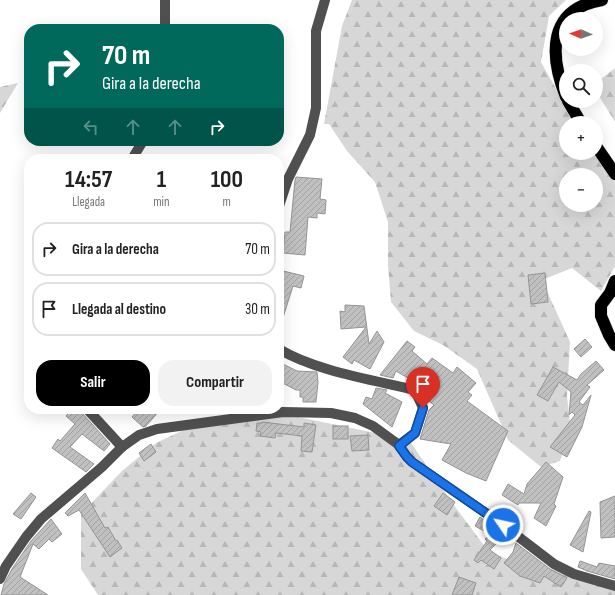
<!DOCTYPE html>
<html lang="es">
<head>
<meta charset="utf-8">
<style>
	:root { --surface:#fff; --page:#f2f2f2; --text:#222; --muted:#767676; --line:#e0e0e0; --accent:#000 }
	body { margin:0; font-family:"Sofia Sans Condensed",sans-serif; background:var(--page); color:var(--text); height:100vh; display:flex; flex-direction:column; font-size:15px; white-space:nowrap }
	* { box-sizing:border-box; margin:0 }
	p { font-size:13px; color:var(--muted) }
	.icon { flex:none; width:22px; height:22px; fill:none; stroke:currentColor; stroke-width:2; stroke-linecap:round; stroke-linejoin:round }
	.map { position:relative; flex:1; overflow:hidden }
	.side { position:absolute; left:24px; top:154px; width:260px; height:260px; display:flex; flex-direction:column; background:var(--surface); border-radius:16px; box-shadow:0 4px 16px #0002 }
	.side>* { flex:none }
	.guide { position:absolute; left:24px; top:24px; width:260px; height:122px; border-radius:16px; box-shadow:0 4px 16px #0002; background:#00695c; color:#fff; overflow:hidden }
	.needle { width:26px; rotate:272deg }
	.fabs { position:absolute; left:559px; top:12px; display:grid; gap:8px }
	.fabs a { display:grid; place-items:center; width:44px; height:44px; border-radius:50%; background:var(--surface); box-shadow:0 4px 16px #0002; font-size:20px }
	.pin { position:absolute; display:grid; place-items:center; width:34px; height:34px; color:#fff; margin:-41px -17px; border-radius:50% 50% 50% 0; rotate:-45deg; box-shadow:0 0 4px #0007 }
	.pin .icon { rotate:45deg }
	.me { position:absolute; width:44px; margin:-22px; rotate:304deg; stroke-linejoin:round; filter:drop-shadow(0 0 3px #0008) }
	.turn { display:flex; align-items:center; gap:14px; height:84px; padding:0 12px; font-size:18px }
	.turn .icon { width:52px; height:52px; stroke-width:2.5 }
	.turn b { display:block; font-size:28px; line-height:34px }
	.lanes { display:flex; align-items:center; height:38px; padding:0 12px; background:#0003; justify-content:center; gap:20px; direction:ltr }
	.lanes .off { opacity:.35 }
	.eta { display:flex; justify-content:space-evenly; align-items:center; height:68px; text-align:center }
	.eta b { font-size:24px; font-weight:700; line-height:28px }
	.cta { display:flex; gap:8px; margin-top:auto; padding:8px 12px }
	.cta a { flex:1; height:46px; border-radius:16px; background:var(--accent); color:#fff; font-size:16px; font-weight:700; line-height:46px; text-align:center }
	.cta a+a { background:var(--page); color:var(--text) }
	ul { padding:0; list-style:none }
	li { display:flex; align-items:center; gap:12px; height:54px; margin:0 8px 6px; padding:0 4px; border:2px solid var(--line); border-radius:16px }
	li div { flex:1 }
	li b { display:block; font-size:15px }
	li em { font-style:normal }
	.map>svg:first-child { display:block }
</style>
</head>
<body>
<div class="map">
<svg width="615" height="595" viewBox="0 0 615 595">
	<defs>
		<pattern id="forest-firs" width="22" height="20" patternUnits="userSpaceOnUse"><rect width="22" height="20" fill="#d7d7d7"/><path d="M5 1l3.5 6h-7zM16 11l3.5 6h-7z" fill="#b7b7b7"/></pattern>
		<pattern id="building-hatch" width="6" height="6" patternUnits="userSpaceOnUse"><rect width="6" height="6" fill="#c0c0c0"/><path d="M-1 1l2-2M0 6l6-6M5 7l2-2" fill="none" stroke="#a3a3a3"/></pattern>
	</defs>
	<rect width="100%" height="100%" fill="#fff"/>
	<g fill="url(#forest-firs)" fill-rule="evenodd">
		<path d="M352 0H566L549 16 541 62 575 123H566V153H596L615 179V266L601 291 572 268 542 280 570 342 567 396 571 431 560 461 541 467 508 440 477 369 443 345 414 331 391 302 388 265V222L375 182 347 151 329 124H324L342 26ZM566 175H596V205H566Z"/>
		<path d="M615 68V122L596 91V83Z"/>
		<path d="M18 83 0 113V87Z"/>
		<path d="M254 412 298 417 409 440 453 504 489 552 518 563 566 572 615 585V595H98L81 569V514L122 471 156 443 207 419Z"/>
	</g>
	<g fill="url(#building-hatch)" stroke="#949494">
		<path d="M296 177 322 179 320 199 326 200 325 214 317 213V218L308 217 305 255 283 253 285 232H290L295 180Z"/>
		<path d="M279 270 304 276 301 288 293 286 281 324H279Z"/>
		<path d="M545 273 548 302 531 304 528 275Z"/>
		<path d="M345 305 364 306 369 344 377 331 384 342 370 369 354 360 352 364 343 357 366 327 341 329 340 311 345 312Z"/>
		<path d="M585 339 592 347 581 357 574 349Z"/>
		<path d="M407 341 415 347 412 351 427 364 432 358 453 373 457 367 476 383 468 392 472 395 467 401 508 431 486 481 466 473 442 460 451 444 420 439 429 410 434 405 426 399 423 392 425 388 396 371 393 378 380 375Z"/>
		<path d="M596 361 604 370 587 385 590 387 579 402 583 405 591 395 582 427 567 457 550 447 575 415 572 412 569 415 571 392 559 382 548 401 537 395 553 367 577 380 581 374Z"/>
		<path d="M279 362 297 371 317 372 318 382 316 402H303V397H300V390H296L279 381Z"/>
		<path d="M376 388 387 390 385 393 402 402 392 427 363 404 366 397 372 399Z"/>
		<path d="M72 409H81L82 413 110 444 104 451 82 434 70 447 94 464 86 472 52 448 58 439 60 441 75 424 66 416Z"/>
		<path d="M139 409H161L146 426 143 427 132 417Z"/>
		<path d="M262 422 304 427V423L316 425 312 452 301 451 302 436 276 433 275 438 260 436 261 432 256 431 257 423H262Z"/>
		<rect x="333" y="426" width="15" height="13"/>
		<path d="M368 435 369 450 352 451 350 436Z"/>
		<path d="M151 444 156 452 144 461 139 453Z"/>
		<path d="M546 462 563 477 554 504 556 506 546 526 534 518 541 503H519L518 505 502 495 508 484 524 494 527 484Z"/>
		<path d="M31 493 36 497 21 519 13 514Z"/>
		<path d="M85 493 105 528 108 527 116 541 117 540 122 548 110 557 79 510 68 516 65 513Z"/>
		<path d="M443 493 455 502 447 515 434 506Z"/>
		<path d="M615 496V537L601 538 600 502Z"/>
		<path d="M589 511 591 512 583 552 570 545Z"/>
		<path d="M480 517 503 537 490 550 501 558 494 569 481 560 478 563 474 560 487 541 485 539 490 534 475 526Z"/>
		<path d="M51 519 62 534 52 542 49 539 39 549 33 544 20 577 48 595H1L4 584 12 569 31 541Z"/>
		<path d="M516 543 550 569 567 578 561 587 544 576 540 583 520 576 504 563 513 552Z"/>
		<path d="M580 561 597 567 599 563 615 566V579L587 571 578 567Z"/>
		<path d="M459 577 476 583 472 595H452Z"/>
	</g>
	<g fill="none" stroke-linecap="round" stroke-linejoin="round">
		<defs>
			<g id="highway">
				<path d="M566 97C549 54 548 9 602 0"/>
				<path d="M568 101 581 123"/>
				<path d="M596 146 615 174"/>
				<path d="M615 281 610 293 601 305V316L609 335 615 345"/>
			</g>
		</defs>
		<use href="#highway" stroke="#dbdbdb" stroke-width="13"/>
		<g stroke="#505050" stroke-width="10">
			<path d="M165 0V29"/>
			<path d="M132 159 143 141"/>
			<path d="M279 206 288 179 310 135 316 108V31L325 0"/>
			<path d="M279 349C315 371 374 380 415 390L423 408 415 433 399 445"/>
			<path d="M87 409 122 447"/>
			<path d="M0 579 6 566 26 537 41 519 102 467 122 447 139 435 157 429 283 412 331 413 355 418 373 426 399 445 407 457 412 462 503 525 554 564 574 574 615 586"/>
		</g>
		<use href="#highway" stroke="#000" stroke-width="12"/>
	</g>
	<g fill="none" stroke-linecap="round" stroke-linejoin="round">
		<defs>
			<path id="route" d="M423 408 415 433 399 446 407 457 412 462 503 525"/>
		</defs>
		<use href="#route" stroke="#114b97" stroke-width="10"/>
		<use href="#route" stroke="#1a73e8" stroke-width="7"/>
	</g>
</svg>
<div class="fabs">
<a><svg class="needle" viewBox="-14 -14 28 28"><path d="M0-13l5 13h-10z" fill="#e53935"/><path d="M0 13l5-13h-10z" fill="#767676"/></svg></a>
<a><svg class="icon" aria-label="search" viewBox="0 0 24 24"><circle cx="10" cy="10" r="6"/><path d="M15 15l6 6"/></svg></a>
<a>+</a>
<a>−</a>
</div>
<div class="pin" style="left:423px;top:408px;background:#d93025"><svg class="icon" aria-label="arrive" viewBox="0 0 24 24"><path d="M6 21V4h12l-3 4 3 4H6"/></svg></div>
<svg class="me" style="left:503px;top:525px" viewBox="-20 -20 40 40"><circle r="17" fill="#1a73e8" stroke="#fff" stroke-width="3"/><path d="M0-11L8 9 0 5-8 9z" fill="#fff"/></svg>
<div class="guide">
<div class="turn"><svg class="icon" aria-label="right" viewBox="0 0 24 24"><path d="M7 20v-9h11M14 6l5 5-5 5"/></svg><div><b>70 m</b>Gira a la derecha</div></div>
<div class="lanes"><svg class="icon off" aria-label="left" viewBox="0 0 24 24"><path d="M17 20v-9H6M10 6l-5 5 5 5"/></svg><svg class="icon off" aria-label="ahead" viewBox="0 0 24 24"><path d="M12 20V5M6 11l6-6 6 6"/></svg><svg class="icon off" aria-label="ahead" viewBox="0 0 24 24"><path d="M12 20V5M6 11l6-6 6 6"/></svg><svg class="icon" aria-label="right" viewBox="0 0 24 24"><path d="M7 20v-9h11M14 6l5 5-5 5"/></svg></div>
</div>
<section class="side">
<div class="eta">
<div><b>14:57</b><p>Llegada</p></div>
<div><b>1</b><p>min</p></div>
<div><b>100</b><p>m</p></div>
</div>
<ul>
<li><svg class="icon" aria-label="right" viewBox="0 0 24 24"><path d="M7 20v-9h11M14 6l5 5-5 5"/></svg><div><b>Gira a la derecha</b></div><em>70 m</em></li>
<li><svg class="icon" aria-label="arrive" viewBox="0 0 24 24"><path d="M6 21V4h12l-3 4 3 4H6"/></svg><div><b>Llegada al destino</b></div><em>30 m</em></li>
</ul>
<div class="cta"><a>Salir</a><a>Compartir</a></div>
</section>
</div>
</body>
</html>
